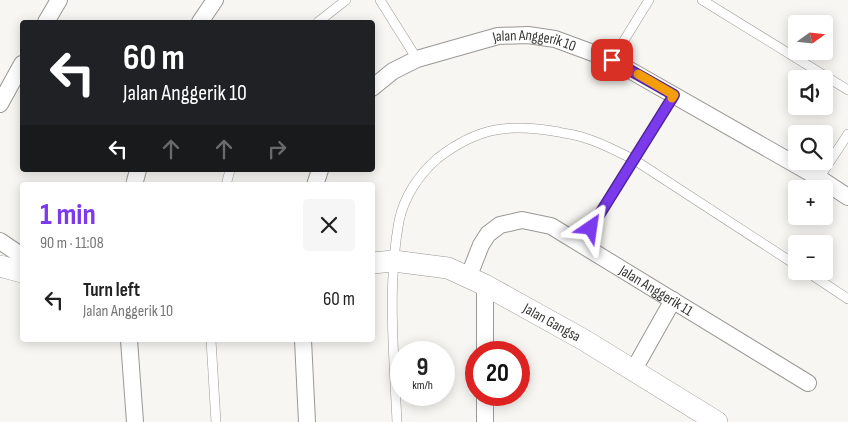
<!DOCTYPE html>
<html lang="en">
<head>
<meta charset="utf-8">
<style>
	:root { --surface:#fff; --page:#f6f6f6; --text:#222; --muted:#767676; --accent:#7c3aed }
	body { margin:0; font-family:"Sofia Sans Condensed",sans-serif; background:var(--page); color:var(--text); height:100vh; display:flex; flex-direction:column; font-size:19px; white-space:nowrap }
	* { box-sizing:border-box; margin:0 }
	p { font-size:16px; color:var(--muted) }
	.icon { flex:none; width:28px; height:28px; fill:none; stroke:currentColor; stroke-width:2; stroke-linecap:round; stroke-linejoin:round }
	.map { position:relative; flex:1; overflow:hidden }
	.sheet { position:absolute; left:20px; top:182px; width:355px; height:160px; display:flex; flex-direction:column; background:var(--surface); border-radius:5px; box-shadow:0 2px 12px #0003 }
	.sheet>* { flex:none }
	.top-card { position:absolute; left:20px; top:20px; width:355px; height:152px; border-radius:5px; box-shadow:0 2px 12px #0003; background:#202124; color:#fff; overflow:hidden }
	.needle { width:32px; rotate:75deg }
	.controls { position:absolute; left:788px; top:15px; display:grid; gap:10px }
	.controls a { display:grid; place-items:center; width:45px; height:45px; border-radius:5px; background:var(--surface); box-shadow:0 2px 12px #0003; font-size:25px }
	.speed { position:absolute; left:390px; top:341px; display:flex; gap:10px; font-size:25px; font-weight:700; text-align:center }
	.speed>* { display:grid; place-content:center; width:65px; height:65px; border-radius:50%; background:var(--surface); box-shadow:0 2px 12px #0003; line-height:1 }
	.speed small { font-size:12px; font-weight:400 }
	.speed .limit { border:8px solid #d22; background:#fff; color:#111 }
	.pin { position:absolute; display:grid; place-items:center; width:42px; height:42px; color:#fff; margin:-21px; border-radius:10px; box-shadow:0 2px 8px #0006 }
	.me { position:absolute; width:55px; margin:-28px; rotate:32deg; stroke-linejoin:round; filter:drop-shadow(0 0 4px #0008) }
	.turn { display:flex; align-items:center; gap:18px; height:105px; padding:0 20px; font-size:22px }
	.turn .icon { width:65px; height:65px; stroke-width:2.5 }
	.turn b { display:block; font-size:35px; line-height:42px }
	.lanes { display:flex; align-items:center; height:48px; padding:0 20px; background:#0003; justify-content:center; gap:25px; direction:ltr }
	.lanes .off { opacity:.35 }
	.round { display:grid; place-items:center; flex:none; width:52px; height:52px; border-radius:5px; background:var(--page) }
	.head { display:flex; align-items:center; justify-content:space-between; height:85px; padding:0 20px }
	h1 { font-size:30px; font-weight:700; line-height:38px; color:var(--accent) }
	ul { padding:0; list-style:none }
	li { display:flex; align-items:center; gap:15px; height:65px; padding:0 20px }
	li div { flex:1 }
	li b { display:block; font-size:19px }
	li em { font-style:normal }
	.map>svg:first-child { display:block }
</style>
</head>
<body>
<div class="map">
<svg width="848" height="422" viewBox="0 0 848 422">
	<rect width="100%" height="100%" fill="#f7f6f2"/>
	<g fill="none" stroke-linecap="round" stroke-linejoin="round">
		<defs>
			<g id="service">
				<path d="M380 0 417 59"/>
				<path d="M702 0 848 90"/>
				<path d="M318 22 346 0"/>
				<path d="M612 60 649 0"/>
				<path d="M819 178 848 134"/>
				<path d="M226 185 230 170"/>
				<path d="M581 244 674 95"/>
				<path d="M806 271 848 299"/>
				<path d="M211 340 216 422"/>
				<path d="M397 422C394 355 387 287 399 221 404 197 419 174 438 158 478 127 510 123 559 132 567 134 577 135 585 138 602 143 618 152 633 159L796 265"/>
			</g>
			<g id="minor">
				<path d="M46 22 59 0"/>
				<path d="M200 22 215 0"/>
				<path id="s1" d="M372 88 393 71 417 59 498 36 528 35 555 39 612 60 819 178 848 197"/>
				<path d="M0 104 22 64"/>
				<path d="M134 185 138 170"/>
				<path d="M315 185 320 170"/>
				<path d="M0 241 22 256"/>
				<path id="s2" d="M468 278 481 245 488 234 500 225 522 220 551 226 808 383"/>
				<path d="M129 340 135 422"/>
				<path d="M303 340 307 422"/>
				<path d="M485 352V285"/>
				<path d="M633 371 673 300"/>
				<path d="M485 422V395"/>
			</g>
			<g id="tertiary">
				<path id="s3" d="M372 263 394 261 448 268 485 285 584 340 717 422"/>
				<path d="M0 266 22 272"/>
			</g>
		</defs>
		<use href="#service" stroke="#999895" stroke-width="10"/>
		<use href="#minor" stroke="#999895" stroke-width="18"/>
		<use href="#tertiary" stroke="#999895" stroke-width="22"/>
		<use href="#service" stroke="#fff" stroke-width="9"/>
		<use href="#minor" stroke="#fff" stroke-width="16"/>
		<use href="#tertiary" stroke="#fff" stroke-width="21"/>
	</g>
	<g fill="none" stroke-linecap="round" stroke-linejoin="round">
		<defs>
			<path id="route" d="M591 228 674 95 612 60"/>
		</defs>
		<use href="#route" stroke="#51269a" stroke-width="12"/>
		<use href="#route" stroke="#7c3aed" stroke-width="9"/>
		<path stroke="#f59e0b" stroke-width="9" d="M638 74 674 95 672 98"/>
	</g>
	<g text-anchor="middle" stroke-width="4" stroke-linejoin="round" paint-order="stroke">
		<g font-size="15" fill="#383836" stroke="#fff">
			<text dy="5" stroke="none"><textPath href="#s1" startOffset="175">Jalan Anggerik 10</textPath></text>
			<text dy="5" stroke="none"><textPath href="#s2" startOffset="239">Jalan Anggerik 11</textPath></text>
			<text dy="5" stroke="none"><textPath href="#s3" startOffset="194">Jalan Gangsa</textPath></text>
		</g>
	</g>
</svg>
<div class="controls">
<a><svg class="needle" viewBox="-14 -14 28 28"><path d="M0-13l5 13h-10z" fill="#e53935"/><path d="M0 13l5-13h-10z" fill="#767676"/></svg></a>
<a><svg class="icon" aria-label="sound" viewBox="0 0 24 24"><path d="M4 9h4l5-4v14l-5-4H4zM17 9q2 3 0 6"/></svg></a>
<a><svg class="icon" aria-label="search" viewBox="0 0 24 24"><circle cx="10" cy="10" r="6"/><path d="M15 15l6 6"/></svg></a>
<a>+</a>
<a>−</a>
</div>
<div class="speed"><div>9<small>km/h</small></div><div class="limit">20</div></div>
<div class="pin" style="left:612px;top:60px;background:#d93025"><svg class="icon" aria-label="arrive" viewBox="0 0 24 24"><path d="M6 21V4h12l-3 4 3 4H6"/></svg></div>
<svg class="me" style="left:591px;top:228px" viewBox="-20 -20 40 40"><path d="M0-17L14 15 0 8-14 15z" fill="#7c3aed" stroke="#fff" stroke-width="4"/></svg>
<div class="top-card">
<div class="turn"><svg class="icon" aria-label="left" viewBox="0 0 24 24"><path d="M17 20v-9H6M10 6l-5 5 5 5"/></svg><div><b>60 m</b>Jalan Anggerik 10</div></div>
<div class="lanes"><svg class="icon" aria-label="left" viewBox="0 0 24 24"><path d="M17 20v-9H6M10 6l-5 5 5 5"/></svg><svg class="icon off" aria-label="ahead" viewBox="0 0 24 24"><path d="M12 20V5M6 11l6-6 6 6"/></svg><svg class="icon off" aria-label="ahead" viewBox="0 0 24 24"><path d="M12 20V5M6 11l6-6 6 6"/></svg><svg class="icon off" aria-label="right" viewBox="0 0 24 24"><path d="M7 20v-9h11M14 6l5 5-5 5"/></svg></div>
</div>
<section class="sheet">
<div class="head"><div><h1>1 min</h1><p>90 m · 11:08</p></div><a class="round"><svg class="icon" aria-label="close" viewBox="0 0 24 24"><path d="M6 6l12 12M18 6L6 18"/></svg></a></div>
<ul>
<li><svg class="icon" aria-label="left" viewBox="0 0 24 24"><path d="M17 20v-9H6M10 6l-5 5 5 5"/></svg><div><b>Turn left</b><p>Jalan Anggerik 10</p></div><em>60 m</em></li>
</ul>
</section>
</div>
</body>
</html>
